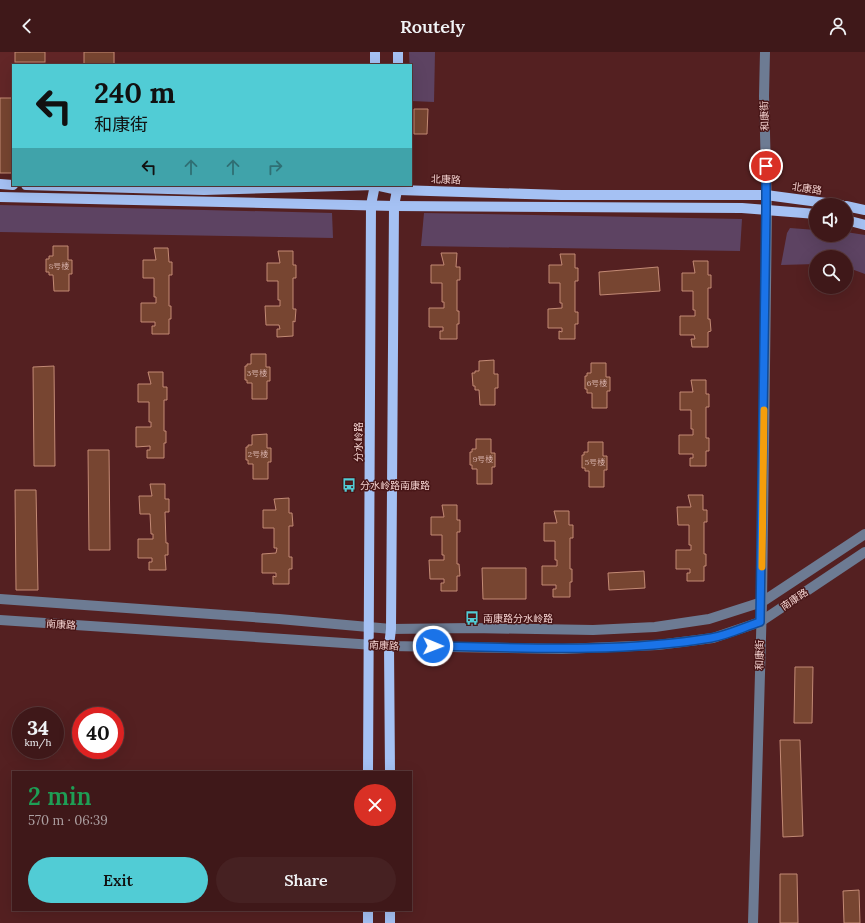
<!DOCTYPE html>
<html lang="en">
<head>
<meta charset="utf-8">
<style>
	:root { --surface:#3f1819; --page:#462122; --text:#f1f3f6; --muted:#ada0a2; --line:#583738; --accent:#51ccd5 }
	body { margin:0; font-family:Lora,"Noto Sans SC",serif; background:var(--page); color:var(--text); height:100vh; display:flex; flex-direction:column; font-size:15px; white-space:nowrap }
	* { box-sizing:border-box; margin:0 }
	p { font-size:13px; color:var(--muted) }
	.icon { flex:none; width:22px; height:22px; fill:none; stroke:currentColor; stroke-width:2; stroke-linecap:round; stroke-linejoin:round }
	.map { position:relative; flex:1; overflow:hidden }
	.side { position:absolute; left:12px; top:719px; width:400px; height:140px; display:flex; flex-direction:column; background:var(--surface); border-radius:0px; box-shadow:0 4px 16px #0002,0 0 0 1px var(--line) }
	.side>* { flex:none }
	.guide { position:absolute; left:12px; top:12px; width:400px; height:122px; border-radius:0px; box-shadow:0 4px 16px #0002,0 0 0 1px var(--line); background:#51ccd5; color:#111; overflow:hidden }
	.fabs { position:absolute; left:809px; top:146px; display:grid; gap:8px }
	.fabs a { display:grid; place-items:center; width:44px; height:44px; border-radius:50%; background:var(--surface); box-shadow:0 4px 16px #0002,0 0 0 1px var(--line); font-size:20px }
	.speed { position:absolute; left:12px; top:655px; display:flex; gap:8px; font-size:20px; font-weight:700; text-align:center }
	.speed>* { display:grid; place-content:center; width:52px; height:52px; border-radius:50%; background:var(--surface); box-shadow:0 4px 16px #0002,0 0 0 1px var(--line); line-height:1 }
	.speed small { font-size:10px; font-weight:400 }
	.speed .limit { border:6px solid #d22; background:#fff; color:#111 }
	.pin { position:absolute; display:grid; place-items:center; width:34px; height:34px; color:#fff; margin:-17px; border:2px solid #fff; border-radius:50%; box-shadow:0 1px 4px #0007 }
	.me { position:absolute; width:44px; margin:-22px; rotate:91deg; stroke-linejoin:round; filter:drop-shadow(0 0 3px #0008) }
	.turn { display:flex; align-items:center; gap:14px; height:84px; padding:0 16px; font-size:18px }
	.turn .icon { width:52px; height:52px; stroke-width:2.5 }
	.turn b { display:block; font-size:28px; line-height:34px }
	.lanes { display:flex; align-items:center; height:38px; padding:0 16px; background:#0003; justify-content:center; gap:20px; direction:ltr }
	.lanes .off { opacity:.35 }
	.round { display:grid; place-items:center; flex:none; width:42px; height:42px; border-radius:21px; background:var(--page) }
	.head { display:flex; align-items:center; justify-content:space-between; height:68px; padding:0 16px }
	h1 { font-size:24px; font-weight:600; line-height:30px; color:#1e9e55 }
	.primary-button { display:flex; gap:8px; margin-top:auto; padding:8px 16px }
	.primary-button a { flex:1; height:46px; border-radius:24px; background:var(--accent); color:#111; font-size:16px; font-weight:600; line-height:46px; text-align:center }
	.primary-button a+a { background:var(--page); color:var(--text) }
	header { display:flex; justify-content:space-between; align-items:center; height:52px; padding:0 16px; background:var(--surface); font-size:18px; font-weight:600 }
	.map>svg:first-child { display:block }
</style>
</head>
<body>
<header><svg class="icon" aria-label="back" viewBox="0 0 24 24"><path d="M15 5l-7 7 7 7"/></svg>Routely<svg class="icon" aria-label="person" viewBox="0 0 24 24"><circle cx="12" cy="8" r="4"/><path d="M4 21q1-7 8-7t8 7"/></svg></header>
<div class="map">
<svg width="865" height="871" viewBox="0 0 865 871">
	<rect width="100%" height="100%" fill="#542021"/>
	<path fill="#622627" d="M0 0H115V13H13V115H0Z"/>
	<g fill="#5d4362">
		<path d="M409 0H435L434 50 411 49Z"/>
		<path d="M0 153 332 161 333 186 0 180Z"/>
		<path d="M424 161 742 167 740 199 421 194Z"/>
		<path d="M790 176 816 178V183H846V180L865 183V222L846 215V205H816V212L781 213 787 181Z"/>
	</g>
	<g fill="#774531" stroke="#c38a75">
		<rect x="15" y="0" width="30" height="10"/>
		<rect x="84" y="0" width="30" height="13"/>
		<rect x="0" y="46" width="13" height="75"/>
		<path d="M414 57H428L427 82H414Z"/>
		<path d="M53 194H68V208H72V222H69V239H54L53 223H49V220H46V207H49V204H53Z"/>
		<path d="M154 196H168L169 210H172V223H169V254H171V267H169V282H152V274H155V270H141V251H156V245H154V226H143V208H156Z"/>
		<path d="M278 199H293V213H296V226H293V257H296L295 270 293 269V284L277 285V277H280L279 273H266L265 254H280V248H278V229H267V211H280Z"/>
		<path d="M441 201H457L456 215H460V228H457V259H459V272H457V287H440V279H443V275H429V256H444V250H442V231H431V213H444Z"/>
		<path d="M560 202H575V216H578V229H575V260H578V272H575V287H559V279L562 280V276H548V257L562 256V251H560V231H549V213H562Z"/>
		<path d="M693 209H708V223H711V236H708V267H710L711 279 708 280V295H692L691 287H695L694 283H680V264H695V258H693V239H682V221H695Z"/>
		<path d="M658 215 660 239 600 243 599 220Z"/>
		<path d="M251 302H266V315H270V329H267V347H252V331H247V328H245V314H247V312H251Z"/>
		<path d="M494 308V322H498V336H495V353H480L479 338H475V334H473L472 321H475V319H479V309Z"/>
		<path d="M591 311H606V325H610V339H607V356H592V341H587V337H585V324H587V321H591Z"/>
		<path d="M54 314 55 414H34L33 315Z"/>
		<path d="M148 320H163V335H167V348H164V379H166V391H164V406H147V398H150V394L136 395V375H151V370H149V350H138V332H151Z"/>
		<path d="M691 328H706V342H709V355H706V386H709V399H706V414H690V406H693V402H679V383H693V377H691V358H680V340H693Z"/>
		<path d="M267 382V396H271V410H268V427H253V412H248V408H246V395H248V393H252V383Z"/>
		<path d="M476 387H491V401H495V415H492V432H477V417H472V413H470V400H472V397H476Z"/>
		<path d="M588 390H603V404H607V418H604V435H589V419H585V416H582V403H584V400H588Z"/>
		<path d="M88 398H109L110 498H89Z"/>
		<path d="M150 432H165V447H169V460H165L166 491H168V503H165L166 518H149V510H152V506H138V487H153V482H151L150 462H140L139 444H152Z"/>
		<path d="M15 438H36L38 538H16Z"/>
		<path d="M688 443H703V458H707V470H704V502H706V514H704V529H687V521H690V517H676V498H691V493H689V473H678L677 455H691Z"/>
		<path d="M289 446V461H292L293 474H289V505H292V517H289V532H273V524L276 525V521H262V502L276 501 277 496H274V476H263V458H276L274 447Z"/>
		<path d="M442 453H457V468H460V480H457V512H459L460 524H457V539H441V531H444V527H430L429 508H444V503H442V483H431V465H444Z"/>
		<path d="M554 459H569V473H573V486H570V517H572V530H570V545H553V537H556V533H542V514H557V508H555V489H544V471H557Z"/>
		<path d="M482 516H526V547H483Z"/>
		<path d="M644 519 645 536 609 538 608 521Z"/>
		<path d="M795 615H813L812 671H794Z"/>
		<path d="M780 688H800L803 784 783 785Z"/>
		<path d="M780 822H797L798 871H780Z"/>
		<path d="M859 838 860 871H844L843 839Z"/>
	</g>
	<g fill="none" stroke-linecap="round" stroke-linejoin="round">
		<g stroke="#6d7b93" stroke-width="10">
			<path d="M0 547 279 567 391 577 471 576 593 578 655 575 709 567 762 550 865 482"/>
			<path d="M0 568 389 594 562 597 658 593 713 586 760 570 865 500"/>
			<path d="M753 871 762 550 767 157 764 44 765 0"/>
		</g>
		<g stroke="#a5c1f3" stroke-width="10">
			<path d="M375 0V13"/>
			<path d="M398 13V0"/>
			<path d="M0 132 13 133"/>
			<path d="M26 133 204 138 375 133 398 138 561 143H766L841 153"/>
			<path d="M0 145 394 154 742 156 816 162"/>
			<path d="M846 154 865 158"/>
			<path d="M846 168 865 173"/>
			<path d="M368 720 371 153 375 133"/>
			<path d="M390 720 389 594 391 577 394 154 398 133"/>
			<path d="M368 858V871"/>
			<path d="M390 858V871"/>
		</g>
	</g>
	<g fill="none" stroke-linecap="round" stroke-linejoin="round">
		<defs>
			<path id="route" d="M433 594C525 596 619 601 711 586 728 583 744 575 760 570L766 157V114"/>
		</defs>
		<use href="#route" stroke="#114b97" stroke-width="10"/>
		<use href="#route" stroke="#1a73e8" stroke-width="7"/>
		<path stroke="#f59e0b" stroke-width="7" d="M762 515 764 358"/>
	</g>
	<defs>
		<symbol id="bus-bare" viewBox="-9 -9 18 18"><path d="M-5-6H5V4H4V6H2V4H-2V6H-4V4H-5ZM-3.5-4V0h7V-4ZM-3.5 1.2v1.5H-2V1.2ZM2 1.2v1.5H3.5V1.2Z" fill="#51ccd5" stroke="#481617" stroke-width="2.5" paint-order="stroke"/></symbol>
	</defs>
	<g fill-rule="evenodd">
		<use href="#bus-bare" x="339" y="423" width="20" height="20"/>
		<use href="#bus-bare" x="462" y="556" width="20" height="20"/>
	</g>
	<g text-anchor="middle" stroke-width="3" stroke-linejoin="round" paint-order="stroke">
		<g font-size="8" fill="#d4aea8">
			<text x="59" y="217">8号楼</text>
			<text x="257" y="324">3号楼</text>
			<text x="597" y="334">6号楼</text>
			<text x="258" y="405">2号楼</text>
			<text x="483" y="410">9号楼</text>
			<text x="595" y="413">5号楼</text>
		</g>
		<g font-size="10" fill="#f3d1cf" stroke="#481617">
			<text transform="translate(764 64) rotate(-92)" y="4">和康街</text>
			<text transform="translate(446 127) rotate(2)" y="4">北康路</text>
			<text transform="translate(807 136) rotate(8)" y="4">北康路</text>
			<text transform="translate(358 390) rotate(-90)" y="4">分水岭路</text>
			<text transform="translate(794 547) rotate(-34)" y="4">南康路</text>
			<text transform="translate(61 572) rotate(4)" y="4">南康路</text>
			<text transform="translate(384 593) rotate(3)" y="4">南康路</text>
			<text transform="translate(759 603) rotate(-89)" y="4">和康街</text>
		</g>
		<g font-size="10" fill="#f3d1cf" stroke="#481617" text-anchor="start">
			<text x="360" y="437">分水岭路南康路</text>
			<text x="483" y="570">南康路分水岭路</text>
		</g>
	</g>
</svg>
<div class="fabs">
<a><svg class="icon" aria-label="sound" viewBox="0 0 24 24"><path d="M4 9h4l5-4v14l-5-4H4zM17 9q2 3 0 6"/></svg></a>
<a><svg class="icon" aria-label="search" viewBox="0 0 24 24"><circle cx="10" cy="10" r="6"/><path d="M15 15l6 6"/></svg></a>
</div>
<div class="speed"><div>34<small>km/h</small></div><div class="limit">40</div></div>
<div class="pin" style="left:766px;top:114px;background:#d93025"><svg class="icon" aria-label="arrive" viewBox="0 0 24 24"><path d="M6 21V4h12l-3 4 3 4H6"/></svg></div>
<svg class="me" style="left:433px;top:594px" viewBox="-20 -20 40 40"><circle r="17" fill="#1a73e8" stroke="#fff" stroke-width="3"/><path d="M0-11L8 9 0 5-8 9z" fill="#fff"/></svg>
<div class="guide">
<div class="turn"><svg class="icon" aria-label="left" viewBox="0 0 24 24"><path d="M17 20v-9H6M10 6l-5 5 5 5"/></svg><div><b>240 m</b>和康街</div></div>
<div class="lanes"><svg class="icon" aria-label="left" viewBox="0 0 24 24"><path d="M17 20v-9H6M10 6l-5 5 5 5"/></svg><svg class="icon off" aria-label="ahead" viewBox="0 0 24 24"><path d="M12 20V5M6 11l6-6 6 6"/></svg><svg class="icon off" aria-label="ahead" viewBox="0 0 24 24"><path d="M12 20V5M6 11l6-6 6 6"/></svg><svg class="icon off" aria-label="right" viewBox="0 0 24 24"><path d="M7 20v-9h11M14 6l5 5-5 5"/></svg></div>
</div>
<section class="side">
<div class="head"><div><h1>2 min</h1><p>570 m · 06:39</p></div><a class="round" style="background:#d93025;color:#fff"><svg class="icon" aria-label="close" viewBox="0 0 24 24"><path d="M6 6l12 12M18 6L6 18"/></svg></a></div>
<div class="primary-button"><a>Exit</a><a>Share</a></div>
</section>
</div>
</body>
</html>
